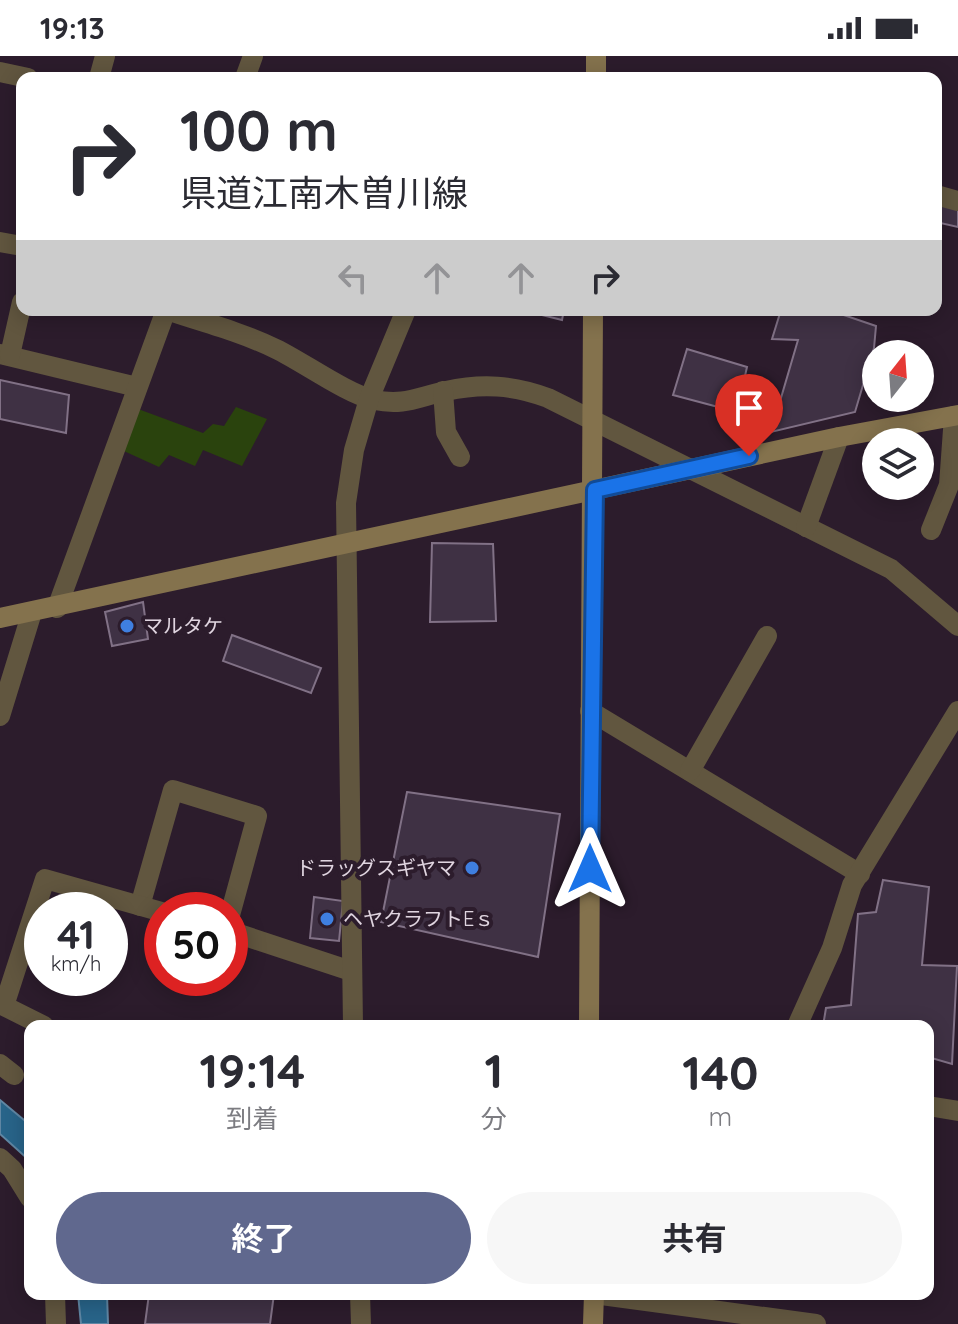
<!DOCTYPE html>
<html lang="ja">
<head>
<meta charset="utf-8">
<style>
	:root { --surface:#fff; --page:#f7f7f7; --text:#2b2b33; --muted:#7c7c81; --accent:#60688e }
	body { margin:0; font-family:Quicksand,"Noto Sans JP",sans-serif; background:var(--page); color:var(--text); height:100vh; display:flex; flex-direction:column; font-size:30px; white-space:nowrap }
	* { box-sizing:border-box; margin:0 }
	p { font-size:26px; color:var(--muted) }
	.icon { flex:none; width:44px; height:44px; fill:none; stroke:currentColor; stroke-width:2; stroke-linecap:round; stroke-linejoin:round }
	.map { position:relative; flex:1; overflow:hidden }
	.details { position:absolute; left:24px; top:964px; width:910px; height:280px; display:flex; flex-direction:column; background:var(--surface); border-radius:16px; box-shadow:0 4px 20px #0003 }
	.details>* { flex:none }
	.guide { position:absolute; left:16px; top:16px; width:926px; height:244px; border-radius:16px; box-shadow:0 4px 20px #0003; background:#fff; color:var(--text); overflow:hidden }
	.needle { width:52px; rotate:17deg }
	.buttons { position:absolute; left:862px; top:284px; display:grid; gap:16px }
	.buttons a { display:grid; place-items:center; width:72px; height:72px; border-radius:50%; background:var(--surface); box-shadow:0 4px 20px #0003; font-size:40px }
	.speed { position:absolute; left:24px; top:836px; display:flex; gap:16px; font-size:40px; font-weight:700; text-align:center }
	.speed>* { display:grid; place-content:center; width:104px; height:104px; border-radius:50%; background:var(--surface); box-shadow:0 4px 20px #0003; line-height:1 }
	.speed small { font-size:20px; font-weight:400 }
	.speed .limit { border:12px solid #d22; background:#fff; color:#111 }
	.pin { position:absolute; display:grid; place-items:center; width:68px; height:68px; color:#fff; margin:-82px -34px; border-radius:50% 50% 50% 0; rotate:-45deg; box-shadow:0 0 8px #0007 }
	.pin .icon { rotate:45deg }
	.me { position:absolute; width:88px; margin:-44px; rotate:0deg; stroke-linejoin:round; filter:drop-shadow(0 0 6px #0008) }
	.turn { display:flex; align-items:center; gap:28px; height:168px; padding:0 32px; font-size:36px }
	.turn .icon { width:104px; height:104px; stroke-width:2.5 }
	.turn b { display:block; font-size:56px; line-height:68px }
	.lanes { display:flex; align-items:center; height:76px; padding:0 32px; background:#0003; justify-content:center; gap:40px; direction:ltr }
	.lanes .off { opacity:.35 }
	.eta { display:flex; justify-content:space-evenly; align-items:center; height:136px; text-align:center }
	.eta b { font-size:48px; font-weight:700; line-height:56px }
	.primary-button { display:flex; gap:16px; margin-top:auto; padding:16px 32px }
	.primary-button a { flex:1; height:92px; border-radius:48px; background:var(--accent); color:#fff; font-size:32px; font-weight:700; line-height:92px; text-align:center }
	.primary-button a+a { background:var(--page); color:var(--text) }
	.status { display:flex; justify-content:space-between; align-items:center; height:56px; padding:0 40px; background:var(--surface); direction:ltr }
	.status svg { height:22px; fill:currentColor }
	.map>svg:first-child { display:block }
</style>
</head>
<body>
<div class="status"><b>19:13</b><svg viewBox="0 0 49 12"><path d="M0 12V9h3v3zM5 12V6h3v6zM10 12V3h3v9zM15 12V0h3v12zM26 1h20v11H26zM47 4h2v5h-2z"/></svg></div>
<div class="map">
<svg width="958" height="1268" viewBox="0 0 958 1268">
	<rect width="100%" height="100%" fill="#2c1c2c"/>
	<path fill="#2a430d" d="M130 350 203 377 213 368 224 370 236 351 267 363 242 410 203 394 195 410 169 399 159 411 115 391Z"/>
	<g fill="#286489" stroke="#5f86a3" stroke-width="2">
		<path d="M0 1044 30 1069V1105L0 1078Z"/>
		<path d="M78 1238H107L108 1268H81Z"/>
	</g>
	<g fill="#3f3144" stroke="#817186" stroke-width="2">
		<path d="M936 143 958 148V171L936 166Z"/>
		<path d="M522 254H564L562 264Z"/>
		<path d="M781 254H829L876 270 874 292 855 356 771 376 798 284 772 283Z"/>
		<path d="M687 293 747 311 737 356 673 339Z"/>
		<path d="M0 324 69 339 66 377 0 363Z"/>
		<path d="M432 487 493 488 496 565 430 566Z"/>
		<path d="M143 546 148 583 112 590 105 556Z"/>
		<path d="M232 579 321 612 311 637 223 605Z"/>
		<path d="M407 736 560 758 538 901 381 866Z"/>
		<path d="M883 824 929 831 922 909 957 910 952 1008 928 1001V970H823L826 952 851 949 858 858 876 856Z"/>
		<path d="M314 841 343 845 339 885 310 882Z"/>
		<path d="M149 1238H274L270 1268H145Z"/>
	</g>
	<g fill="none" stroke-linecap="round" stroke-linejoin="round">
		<g stroke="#61563f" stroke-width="20">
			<path d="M0 16 28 22"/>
			<path d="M99 22 105 0"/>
			<path d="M245 22 253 0"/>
			<path d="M936 139 958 145"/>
			<path d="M0 186 22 190"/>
			<path d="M166 254C203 266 241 276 276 293 303 306 347 338 374 344 405 350 417 341 446 335 482 327 513 329 548 342L891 513 958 570"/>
			<path d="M0 298 137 331"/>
			<path d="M10 299 22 246"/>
			<path d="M443 335 446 376 460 401"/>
			<path d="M806 471 839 381"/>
			<path d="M931 474 949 429 954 360"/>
			<path d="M57 552 166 254"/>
			<path d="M590 655 860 818"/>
			<path d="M0 660 32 556"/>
			<path d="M690 715 767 580"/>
			<path d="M140 850 173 734 257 760 230 859"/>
			<path d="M230 875 351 915"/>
			<path d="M44 970 4 950 45 823 162 856"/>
			<path d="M353 970 346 447 354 394 369 343 406 254"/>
			<path d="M797 970 832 892 852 829 958 655"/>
			<path d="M0 1008 14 1019"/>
			<path d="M928 1050 958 1055"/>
			<path d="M0 1102 12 1113 30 1142"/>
			<path d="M55 1238 56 1268"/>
			<path d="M360 1238 361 1268"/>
			<path d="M594 1238 816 1268"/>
		</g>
		<g stroke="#84724d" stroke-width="20">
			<path d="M596 22V0"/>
			<path d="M0 562 839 381 958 359"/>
			<path d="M589 970 593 254"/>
			<path d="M593 1268 594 1238"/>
		</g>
	</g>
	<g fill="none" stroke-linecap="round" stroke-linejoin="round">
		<defs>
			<path id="route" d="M590 813 595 434 749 400"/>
		</defs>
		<use href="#route" stroke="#114b97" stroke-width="20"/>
		<use href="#route" stroke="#1a73e8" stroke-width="14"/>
	</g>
	<g fill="#3f7fe0" stroke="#2c1c2c" stroke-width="3">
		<circle cx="127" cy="570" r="8"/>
		<circle cx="472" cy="812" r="8"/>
		<circle cx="327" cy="863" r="8"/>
	</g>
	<g text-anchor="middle" stroke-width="8" stroke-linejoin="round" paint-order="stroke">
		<g font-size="20" fill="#e0d5e0" stroke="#2c1c2c" text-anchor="start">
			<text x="143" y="577">マルタケ</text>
			<text x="456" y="819" text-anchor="end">ドラッグスギヤマ</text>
			<text x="343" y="870">ヘヤクラフトEｓ</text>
		</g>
	</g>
</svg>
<div class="buttons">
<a><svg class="needle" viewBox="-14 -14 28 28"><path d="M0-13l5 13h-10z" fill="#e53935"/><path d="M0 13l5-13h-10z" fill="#7c7c81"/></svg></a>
<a><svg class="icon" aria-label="layers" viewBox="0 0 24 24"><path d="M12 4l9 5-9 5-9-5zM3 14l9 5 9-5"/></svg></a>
</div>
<div class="speed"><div>41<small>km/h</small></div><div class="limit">50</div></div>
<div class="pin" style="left:749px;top:400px;background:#d93025"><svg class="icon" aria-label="arrive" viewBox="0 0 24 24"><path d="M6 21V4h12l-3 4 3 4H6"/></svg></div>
<svg class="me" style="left:590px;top:813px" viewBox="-20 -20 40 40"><path d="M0-17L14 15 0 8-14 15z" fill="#1a73e8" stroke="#fff" stroke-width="4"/></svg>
<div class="guide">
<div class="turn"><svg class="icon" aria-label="right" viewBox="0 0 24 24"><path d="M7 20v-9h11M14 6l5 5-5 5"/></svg><div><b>100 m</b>県道江南木曽川線</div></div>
<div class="lanes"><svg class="icon off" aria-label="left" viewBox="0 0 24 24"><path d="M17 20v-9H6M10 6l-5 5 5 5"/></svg><svg class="icon off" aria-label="ahead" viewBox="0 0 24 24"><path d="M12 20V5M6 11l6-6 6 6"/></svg><svg class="icon off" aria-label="ahead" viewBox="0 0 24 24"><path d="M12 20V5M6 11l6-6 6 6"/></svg><svg class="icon" aria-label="right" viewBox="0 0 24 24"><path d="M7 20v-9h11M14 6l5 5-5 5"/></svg></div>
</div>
<section class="details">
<div class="eta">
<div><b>19:14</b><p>到着</p></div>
<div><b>1</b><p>分</p></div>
<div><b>140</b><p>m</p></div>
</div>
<div class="primary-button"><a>終了</a><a>共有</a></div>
</section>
</div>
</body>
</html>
